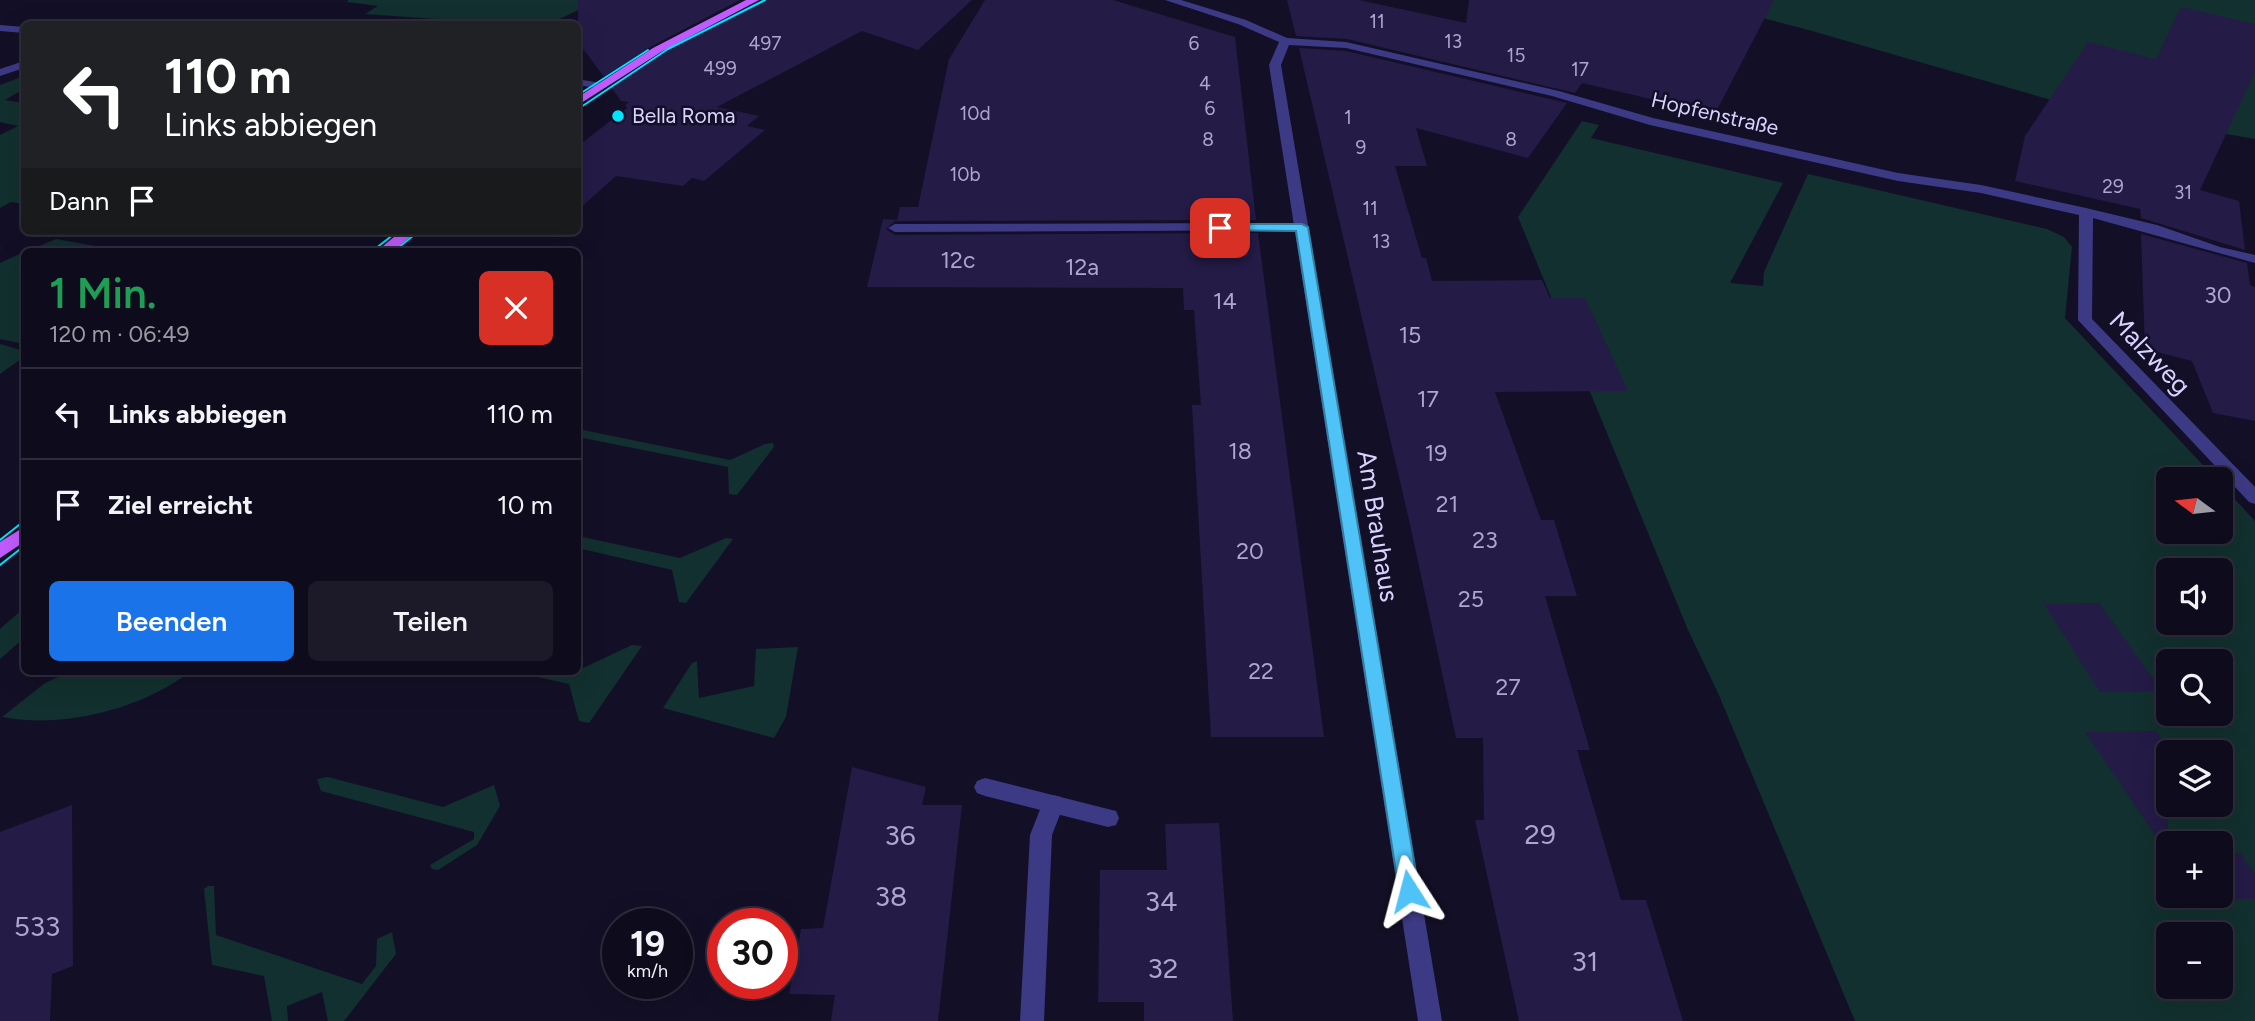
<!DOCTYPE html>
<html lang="de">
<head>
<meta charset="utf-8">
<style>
	:root { --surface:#0e0b1c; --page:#1c1929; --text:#f1f3f6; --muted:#9b9ba3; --line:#2e2b3b; --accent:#1a73e8 }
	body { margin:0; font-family:Figtree,sans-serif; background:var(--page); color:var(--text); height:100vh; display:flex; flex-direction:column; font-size:26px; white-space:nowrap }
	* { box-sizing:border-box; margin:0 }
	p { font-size:23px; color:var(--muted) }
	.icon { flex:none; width:38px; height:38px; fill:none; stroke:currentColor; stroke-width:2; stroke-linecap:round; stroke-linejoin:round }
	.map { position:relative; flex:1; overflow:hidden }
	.side { position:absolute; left:21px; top:248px; width:560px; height:427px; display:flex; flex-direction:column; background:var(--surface); border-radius:10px; box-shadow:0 7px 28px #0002,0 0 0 2px var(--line) }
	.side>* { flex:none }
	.top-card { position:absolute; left:21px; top:21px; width:560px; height:214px; border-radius:10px; box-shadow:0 7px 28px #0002,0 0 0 2px var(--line); background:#202124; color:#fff; overflow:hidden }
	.needle { width:46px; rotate:285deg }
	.fabs { position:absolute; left:2156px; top:467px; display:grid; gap:14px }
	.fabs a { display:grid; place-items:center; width:77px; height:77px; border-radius:10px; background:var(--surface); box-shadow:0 7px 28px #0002,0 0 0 2px var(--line); font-size:35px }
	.speed { position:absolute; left:602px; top:908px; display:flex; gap:14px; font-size:35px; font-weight:700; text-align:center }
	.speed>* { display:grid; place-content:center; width:91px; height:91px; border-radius:50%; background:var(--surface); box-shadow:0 7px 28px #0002,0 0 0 2px var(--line); line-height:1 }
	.speed small { font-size:18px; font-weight:400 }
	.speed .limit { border:10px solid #d22; background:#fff; color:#111 }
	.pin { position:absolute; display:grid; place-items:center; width:60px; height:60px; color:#fff; margin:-30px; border-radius:14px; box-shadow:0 4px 10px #0006 }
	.me { position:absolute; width:77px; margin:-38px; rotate:351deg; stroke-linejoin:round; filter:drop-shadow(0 0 5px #0008) }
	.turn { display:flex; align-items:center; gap:24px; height:147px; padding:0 28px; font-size:32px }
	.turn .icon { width:91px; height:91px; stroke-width:2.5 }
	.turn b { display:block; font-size:49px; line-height:60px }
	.then { display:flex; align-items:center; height:66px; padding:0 28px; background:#0003; gap:14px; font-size:26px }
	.round { display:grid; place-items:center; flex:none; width:74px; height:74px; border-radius:10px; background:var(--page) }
	.summary { display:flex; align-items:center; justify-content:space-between; height:119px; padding:0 28px }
	h1 { font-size:42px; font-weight:600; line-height:52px; color:#1e9e55 }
	.button { display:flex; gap:14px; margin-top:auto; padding:14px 28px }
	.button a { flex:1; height:80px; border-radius:10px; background:var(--accent); color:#fff; font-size:28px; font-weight:600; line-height:80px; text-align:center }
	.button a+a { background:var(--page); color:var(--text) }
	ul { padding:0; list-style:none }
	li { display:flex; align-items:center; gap:21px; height:91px; padding:0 28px; border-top:2px solid var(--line) }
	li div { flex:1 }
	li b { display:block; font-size:26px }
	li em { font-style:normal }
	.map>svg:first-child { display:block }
</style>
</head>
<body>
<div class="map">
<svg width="2255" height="1021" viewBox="0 0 2255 1021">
	<rect width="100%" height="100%" fill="#130f26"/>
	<g fill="#12302f" fill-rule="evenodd">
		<path d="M348 0H608L591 4 549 24H506L365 14 378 6 347 2Z"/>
		<path d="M1694 0H2255V139L2086 110 1812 31Z"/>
		<path d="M24 76V89L5 100 24 103V204L11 202 0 208V135L18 126 0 122V85Z"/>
		<path d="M1582 121 1599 125 1591 138 1783 183 1730 283 1763 286 1764 272 1808 174 2047 229 2064 237 2072 247 2065 318 2216 479 2168 480V532H2221V484L2255 521V1021H1855L1718 693 1688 630 1518 217ZM2168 570H2221V623H2168ZM2168 662H2221V714H2168ZM2168 752H2221V805H2168ZM2168 844H2221V896H2168ZM2168 934H2221V987H2168Z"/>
		<path d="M56 239 118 250 114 252H25Z"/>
		<path d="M24 252V344L0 339V263Z"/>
		<path d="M0 344 24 351V357L0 374Z"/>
		<path d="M578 429 730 460 765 444 773 443 774 447 737 495 729 494 728 467 578 437Z"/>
		<path d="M578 536 680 558 726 538 733 539 686 603 679 602 672 570 578 548Z"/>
		<path d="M24 608V638L0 659V629Z"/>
		<path d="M632 645 642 646 589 723 579 721 569 684 515 672H578V667L583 668Z"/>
		<path d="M798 647 786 717 774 738 663 708 692 663 697 661 699 698 754 686 756 649Z"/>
		<path d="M69 672H190C141 709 63 729 2 717L45 683Z"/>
		<path d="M328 777 443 807 494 785 500 806 477 845 438 870 432 869 430 865 474 839V832L321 791 317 779Z"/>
		<path d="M208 886H214L216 935 362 984 376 966 377 939 392 932 396 954 344 1021H328L322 992 287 1006 288 1021H272L264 976 212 965 204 889Z"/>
	</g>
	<g fill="#241b47">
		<path d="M578 0H740L652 46 604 77 578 42Z"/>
		<path d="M761 0H972L918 50 862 31 717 107 759 116 747 126 765 130 704 181 692 178 683 186 616 176 578 210V146L627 108 625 105 629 102 621 101 611 87 662 54Z"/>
		<path d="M985 0H1113L1235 37 1256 220 895 221 886 229 895 235 1258 233 1324 737H1211L1192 405H1201L1194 310H1184L1183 288 867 287 883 219 897 220 900 207H918L949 59Z"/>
		<path d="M1287 0H1359L1466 23 1469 0H1774L1715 114 1582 83 1575 93 1347 39 1296 36Z"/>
		<path d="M2181 7 2255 24V72L2200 190 2239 201 2245 250 2141 218 2140 209 2015 181 2025 136 2088 42 2156 59Z"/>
		<path d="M1299 48 1346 51 1567 103 1528 158 1416 128 1427 166H1395L1422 258H1426L1432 281 1542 280 1550 298H1585L1628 391 1495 392 1541 520H1554L1577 596H1545L1590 750H1577L1621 900H1646L1683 1021H1519L1475 820H1484L1483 738H1456L1409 520Z"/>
		<path d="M2141 234 2247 263 2250 285 2255 287V421L2213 413 2192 361 2145 349Z"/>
		<path d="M2099 603 2162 691 2100 692 2044 604Z"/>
		<path d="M2156 731 2168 749V861L2163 854H2168L2085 732Z"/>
		<path d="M852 767 926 787 922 805H962L938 1021H831L835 995 789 994 801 929 823 928Z"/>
		<path d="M72 805 73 966 52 974 50 1021H0V832Z"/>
		<path d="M1219 823 1233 1021H1144V1002H1098L1100 870H1167L1165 824Z"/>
		<path d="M2240 853 2255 874V899L2195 900 2192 896H2221V854Z"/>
	</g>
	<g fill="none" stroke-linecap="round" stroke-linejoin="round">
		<g fill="#3d3a85" fill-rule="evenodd">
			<path d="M1302 223 1307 224V230L895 232 888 228 895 224Z"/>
			<path d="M985 778 1108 809 1116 811 1119 818 1116 825 1108 827 985 796 977 793 974 787 977 781Z"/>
		</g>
		<g fill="#3d3a85" fill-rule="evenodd">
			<path d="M1165 0H1181L1246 20 1287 38 1346 42 1559 91 1653 118 1898 173 1981 185 2086 208 2157 225 2220 247 2255 255V263L2093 218 2092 319 2255 487V504L2249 502 2078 320 2079 215 1981 193 1898 181 1650 125 1552 96 1346 48 1289 45 1281 65 1442 1021H1418L1269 65 1279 42 1238 24Z"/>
			<path d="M0 25 24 27V33L0 31Z"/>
			<path d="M24 61V68L0 76V69Z"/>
			<path d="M578 79 605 84 607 86 601 89 578 85Z"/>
			<path d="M1053 795 1061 797 1064 804 1052 835 1044 1021H1020L1030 835 1045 797Z"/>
		</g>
		<g fill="#c25bff" fill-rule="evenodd">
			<path d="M746 0H759L661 52 578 105V97L653 48Z"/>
			<path d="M401 231H417L392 252H376Z"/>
			<path d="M24 527V542L0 558V542Z"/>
		</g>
		<g stroke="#00e5ff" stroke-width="2">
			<path d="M578 95 648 50"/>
			<path d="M578 109 668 49 765 0"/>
			<path d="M371 252 398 231"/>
			<path d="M393 252 419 231"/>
			<path d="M0 540 24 521"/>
			<path d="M0 565 24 546"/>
		</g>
	</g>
	<path fill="#4fc3f7" stroke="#337fa1" stroke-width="2" d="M1220 224H1302L1308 227 1419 891 1416 897 1409 900 1402 897 1399 891 1296 231 1216 230V225Z"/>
	<circle fill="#00e5ff" stroke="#130f26" stroke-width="2.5" cx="618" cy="116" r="7"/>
	<g text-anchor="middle" stroke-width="5" stroke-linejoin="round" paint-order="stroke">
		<g font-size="19" fill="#aca6d1">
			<text x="1377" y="28">11</text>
			<text x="1453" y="48">13</text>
			<text x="765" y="50">497</text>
			<text x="1194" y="50">6</text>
			<text x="1516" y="62">15</text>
			<text x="720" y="75">499</text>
			<text x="1580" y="76">17</text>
			<text x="1205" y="90">4</text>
			<text x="1210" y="115">6</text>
			<text x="975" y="120">10d</text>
			<text x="1348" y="124">1</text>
			<text x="1208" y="146">8</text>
			<text x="1511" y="146">8</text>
			<text x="1361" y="154">9</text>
			<text x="965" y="181">10b</text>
			<text x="2113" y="193">29</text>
			<text x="2183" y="199">31</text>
			<text x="1370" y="215">11</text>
			<text x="1381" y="248">13</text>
		</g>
		<g font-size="21" fill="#d9d4ff" stroke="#130f26">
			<text transform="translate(1715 114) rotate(13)" y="7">Hopfenstraße</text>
		</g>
		<g font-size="21" fill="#d9d4ff" stroke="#130f26" text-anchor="start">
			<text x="632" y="123">Bella Roma</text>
		</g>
		<g font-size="23" fill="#aca6d1">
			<text x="958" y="268">12c</text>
			<text x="1082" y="275">12a</text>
			<text x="2218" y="303">30</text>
			<text x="1225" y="309">14</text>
			<text x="1410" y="343">15</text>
			<text x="1428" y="407">17</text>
			<text x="1240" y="459">18</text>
			<text x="1436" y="461">19</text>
			<text x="1447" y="512">21</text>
			<text x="1485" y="548">23</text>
			<text x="1250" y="559">20</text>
			<text x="1471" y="607">25</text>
			<text x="1261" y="679">22</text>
			<text x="1508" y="695">27</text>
		</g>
		<g font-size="26" fill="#d9d4ff" stroke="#130f26">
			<text transform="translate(2150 353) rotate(46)" y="9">Malzweg</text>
			<text transform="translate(1378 526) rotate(81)" y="9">Am Brauhaus</text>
		</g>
		<g font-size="28" fill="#aca6d1">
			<text x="1540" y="844">29</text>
			<text x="900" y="845">36</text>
			<text x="891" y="906">38</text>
			<text x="1161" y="911">34</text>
			<text x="37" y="936">533</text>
			<text x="1585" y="971">31</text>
			<text x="1163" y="978">32</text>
		</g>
	</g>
</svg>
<div class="fabs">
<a><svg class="needle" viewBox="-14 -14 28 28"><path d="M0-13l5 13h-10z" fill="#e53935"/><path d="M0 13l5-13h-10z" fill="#9b9ba3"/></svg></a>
<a><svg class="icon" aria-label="sound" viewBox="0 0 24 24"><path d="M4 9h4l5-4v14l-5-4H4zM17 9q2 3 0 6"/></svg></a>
<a><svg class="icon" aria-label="search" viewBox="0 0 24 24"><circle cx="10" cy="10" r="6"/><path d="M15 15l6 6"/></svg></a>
<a><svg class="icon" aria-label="layers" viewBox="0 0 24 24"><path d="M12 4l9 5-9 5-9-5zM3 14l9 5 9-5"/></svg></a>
<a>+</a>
<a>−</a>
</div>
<div class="speed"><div>19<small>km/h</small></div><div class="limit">30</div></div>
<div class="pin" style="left:1220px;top:228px;background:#d93025"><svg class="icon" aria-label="arrive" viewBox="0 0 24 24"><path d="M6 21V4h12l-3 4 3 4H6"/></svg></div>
<svg class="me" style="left:1409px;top:891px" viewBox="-20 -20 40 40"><path d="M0-17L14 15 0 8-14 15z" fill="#4fc3f7" stroke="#fff" stroke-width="4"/></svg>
<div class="top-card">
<div class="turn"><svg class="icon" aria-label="left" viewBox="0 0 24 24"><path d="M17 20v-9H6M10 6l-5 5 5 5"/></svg><div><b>110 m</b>Links abbiegen</div></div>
<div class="then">Dann<svg class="icon" aria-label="arrive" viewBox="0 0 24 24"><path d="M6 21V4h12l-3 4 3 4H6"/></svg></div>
</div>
<section class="side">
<div class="summary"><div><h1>1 Min.</h1><p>120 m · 06:49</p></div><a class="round" style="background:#d93025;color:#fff"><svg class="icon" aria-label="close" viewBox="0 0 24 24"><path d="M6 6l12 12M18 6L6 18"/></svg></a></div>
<ul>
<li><svg class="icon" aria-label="left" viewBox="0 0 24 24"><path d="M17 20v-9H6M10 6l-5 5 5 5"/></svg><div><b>Links abbiegen</b></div><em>110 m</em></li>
<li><svg class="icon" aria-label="arrive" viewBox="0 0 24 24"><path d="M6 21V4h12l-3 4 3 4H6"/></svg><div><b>Ziel erreicht</b></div><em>10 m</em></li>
</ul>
<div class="button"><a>Beenden</a><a>Teilen</a></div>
</section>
</div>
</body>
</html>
